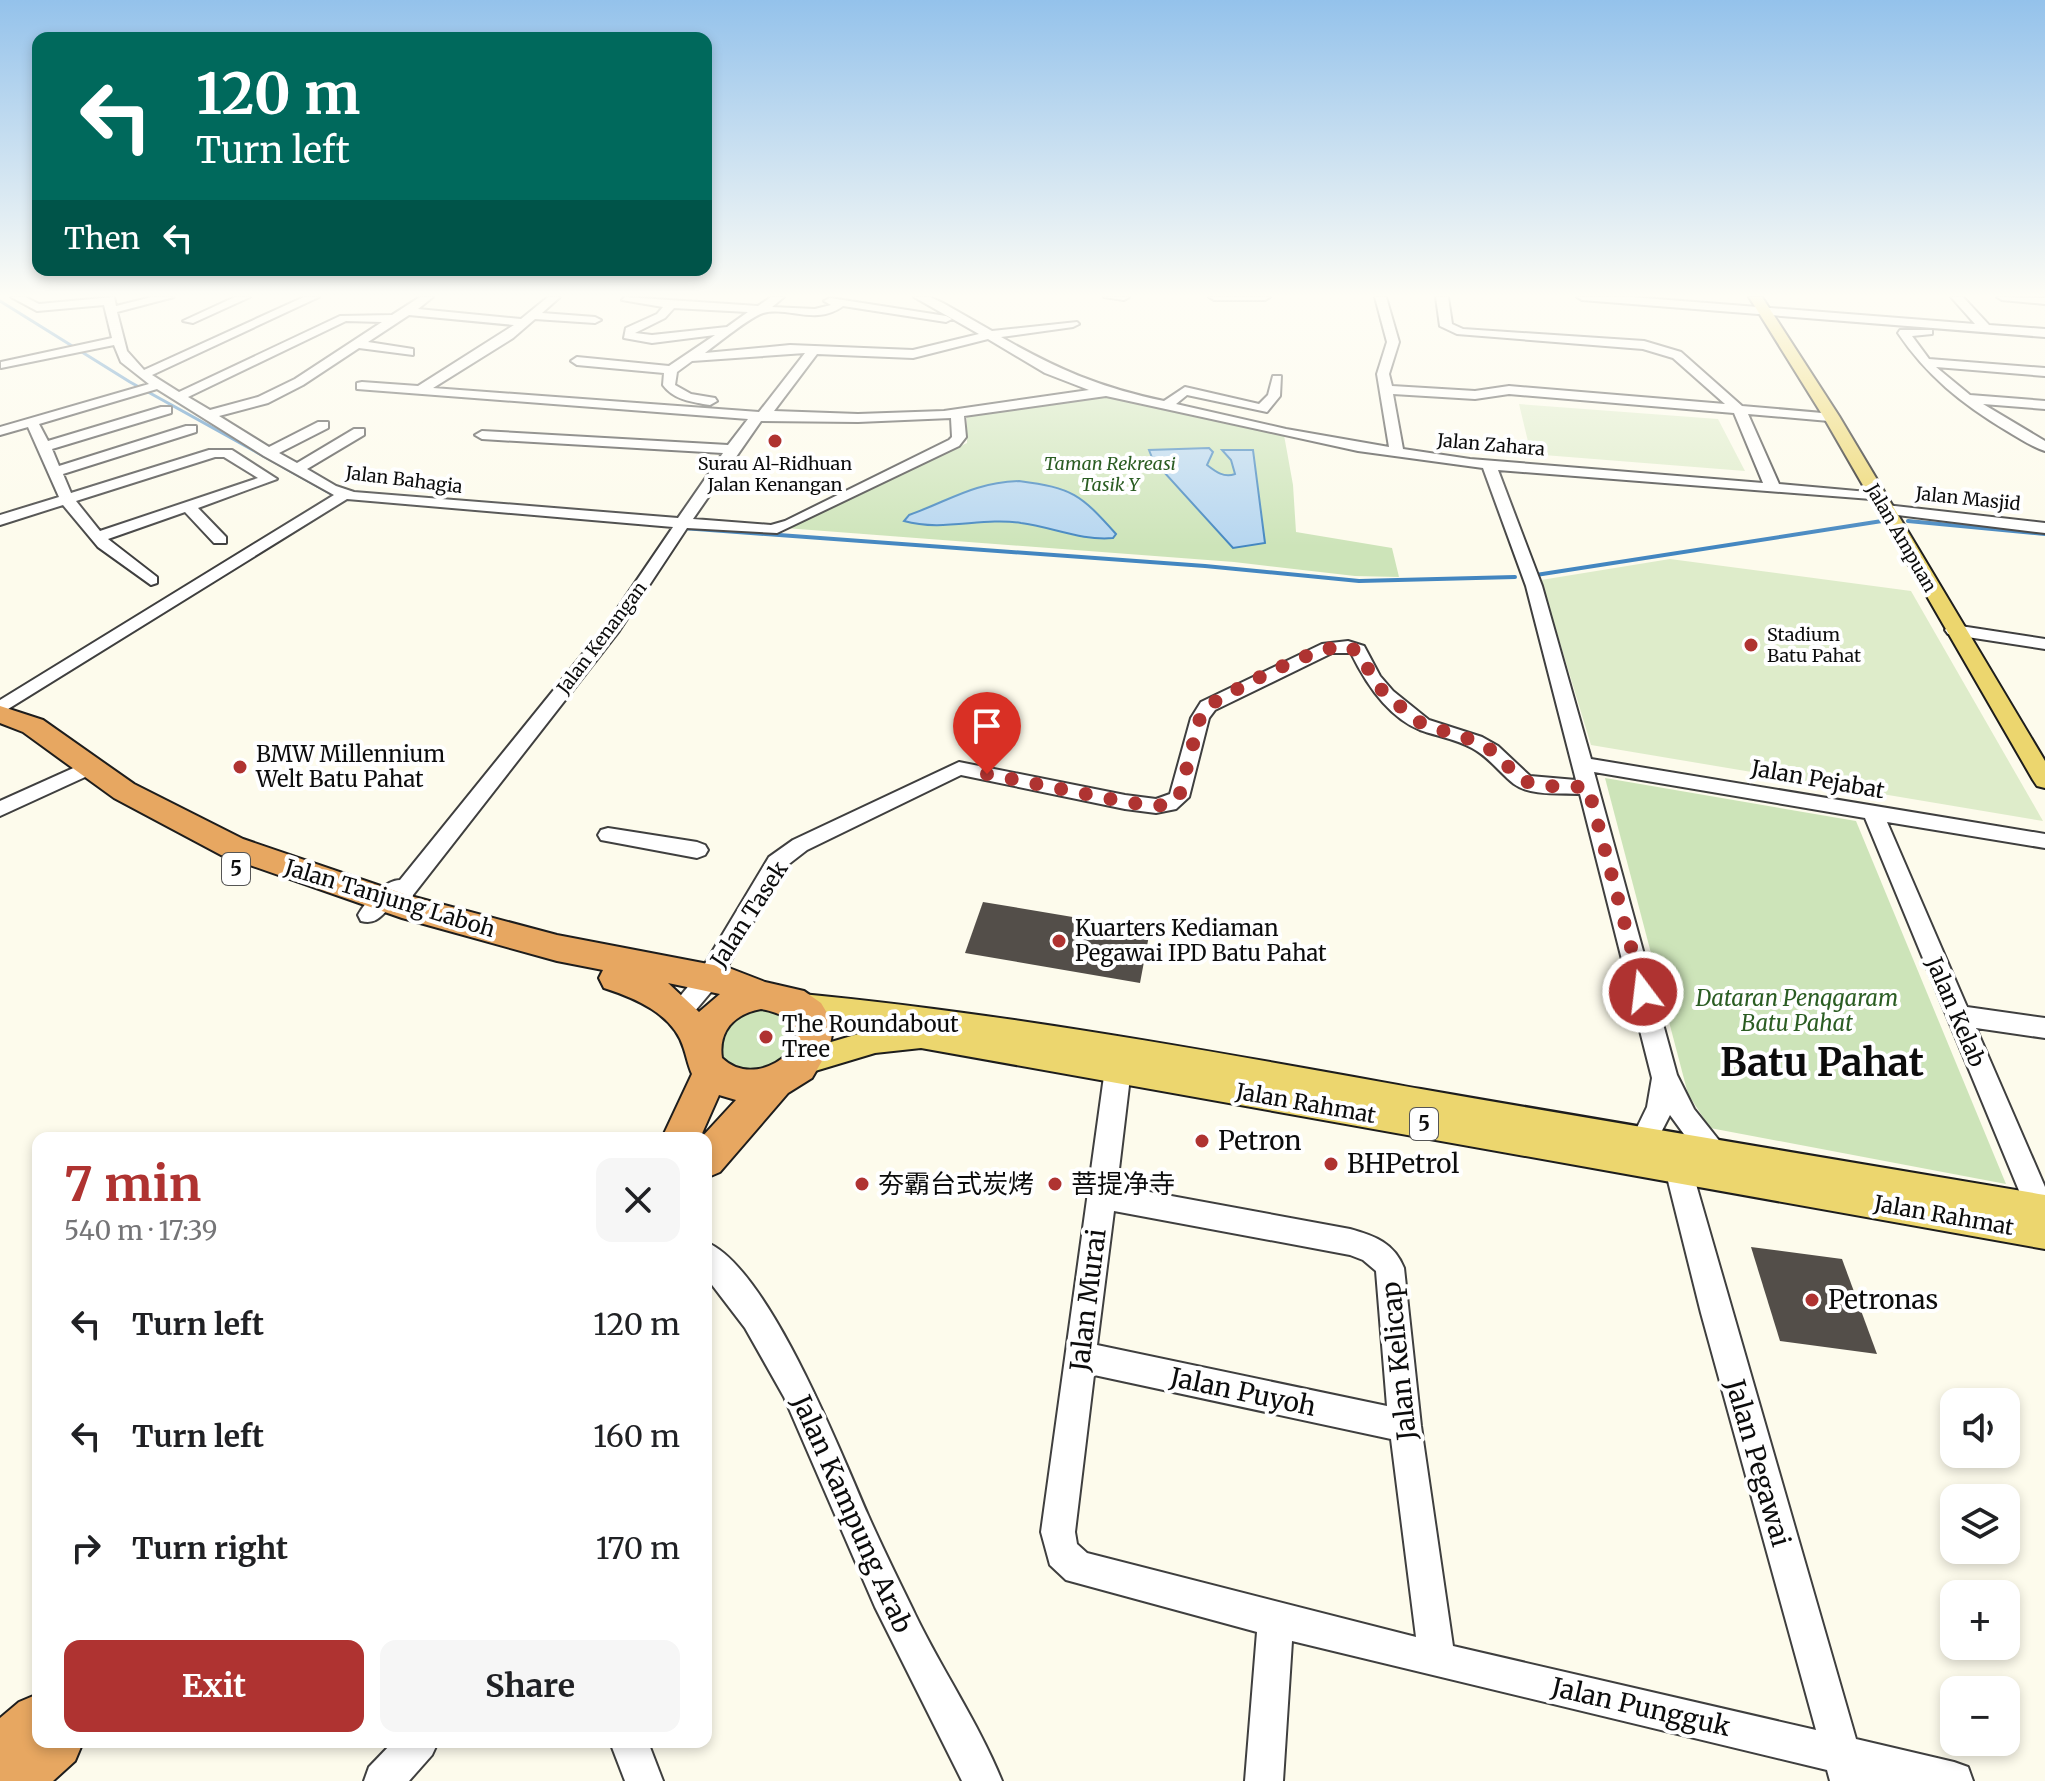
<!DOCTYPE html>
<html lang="en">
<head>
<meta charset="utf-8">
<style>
	:root { --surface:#fff; --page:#f6f6f6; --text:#202124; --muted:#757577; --accent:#af3331 }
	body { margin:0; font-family:Merriweather,"Noto Sans SC",serif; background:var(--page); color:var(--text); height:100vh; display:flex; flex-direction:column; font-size:30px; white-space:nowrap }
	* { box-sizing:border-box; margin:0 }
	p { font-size:26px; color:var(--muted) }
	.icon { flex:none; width:44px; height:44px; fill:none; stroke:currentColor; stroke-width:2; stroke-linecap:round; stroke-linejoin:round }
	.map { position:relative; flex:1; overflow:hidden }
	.panel { position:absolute; left:32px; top:1132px; width:680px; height:616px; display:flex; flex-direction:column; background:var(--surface); border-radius:16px; box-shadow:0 4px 12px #0003 }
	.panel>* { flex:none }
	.guide { position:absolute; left:32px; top:32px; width:680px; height:244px; border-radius:16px; box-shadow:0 4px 12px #0003; background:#00695c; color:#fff; overflow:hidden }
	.fabs { position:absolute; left:1940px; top:1388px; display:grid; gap:16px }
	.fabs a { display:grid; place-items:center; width:80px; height:80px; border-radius:16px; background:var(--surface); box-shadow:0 4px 12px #0003; font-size:40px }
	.pin { position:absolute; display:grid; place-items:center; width:68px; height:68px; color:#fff; margin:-82px -34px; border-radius:50% 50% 50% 0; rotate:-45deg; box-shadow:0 0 8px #0007 }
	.pin .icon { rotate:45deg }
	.me { position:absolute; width:88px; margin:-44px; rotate:345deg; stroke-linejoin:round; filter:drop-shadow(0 0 6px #0008) }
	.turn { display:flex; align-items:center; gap:28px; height:168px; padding:0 32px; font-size:36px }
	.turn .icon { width:104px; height:104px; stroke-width:2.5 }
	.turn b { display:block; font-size:56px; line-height:68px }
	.then { display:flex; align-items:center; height:76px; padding:0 32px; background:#0003; gap:16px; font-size:30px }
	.round { display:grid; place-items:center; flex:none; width:84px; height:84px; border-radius:16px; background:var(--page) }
	.overview { display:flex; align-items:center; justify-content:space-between; height:136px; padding:0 32px }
	h1 { font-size:48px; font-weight:700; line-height:60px; color:var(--accent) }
	.primary-button { display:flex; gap:16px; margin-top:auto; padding:16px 32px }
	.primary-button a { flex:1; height:92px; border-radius:16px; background:var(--accent); color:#fff; font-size:32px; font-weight:700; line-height:92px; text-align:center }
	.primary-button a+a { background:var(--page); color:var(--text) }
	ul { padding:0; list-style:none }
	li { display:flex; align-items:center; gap:24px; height:112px; padding:0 32px }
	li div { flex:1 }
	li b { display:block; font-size:30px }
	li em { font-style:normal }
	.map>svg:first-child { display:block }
</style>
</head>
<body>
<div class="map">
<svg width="2045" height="1781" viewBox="0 0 2045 1781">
	<rect width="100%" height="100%" fill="#fdfbec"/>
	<g fill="#cde4b9">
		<path d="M1109 395 1284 435 1293 485 1296 532 1392 548 1399 577 1355 576 1234 562 785 528 967 443V416Z"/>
		<path d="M1605 778 1856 821 2006 1184 1710 1128 1688 1094Z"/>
		<path d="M773 1006 798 1025C797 1031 798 1040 796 1045 786 1068 729 1085 720 1053 719 1047 720 1039 719 1033L735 1014Z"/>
	</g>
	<g fill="#deecca">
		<path d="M1519 404 1718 419 1745 471 1531 454Z"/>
		<path d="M1670 559 1911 591 2043 821 1591 745 1541 580Z"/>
	</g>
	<g fill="#b6d6f0" stroke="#4386c0" stroke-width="2">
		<path d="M1209 448 1213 452 1207 465C1216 472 1224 478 1235 474L1231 460 1222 450H1253L1265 543 1233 548 1153 460 1149 450Z"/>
		<path d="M1019 481C1073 488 1080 494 1116 534L1113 538C1082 541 1052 527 1021 523 982 517 943 532 904 521L909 515C951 500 972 483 1019 481Z"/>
	</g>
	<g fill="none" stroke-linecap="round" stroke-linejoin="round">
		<path stroke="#4386c0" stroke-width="3" d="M0 301 130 382 287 469"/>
		<g stroke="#4386c0" stroke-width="4">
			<path d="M284 467 338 497"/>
			<path d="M1908 521 2045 534"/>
			<path d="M683 528 1205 566 1359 581 1515 577"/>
			<path d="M1536 575 1882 521"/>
		</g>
	</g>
	<g fill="#534e49">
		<path d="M983 902 1150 930 1140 983 965 953Z"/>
		<path d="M1751 1247 1842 1259 1877 1354 1780 1341Z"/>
	</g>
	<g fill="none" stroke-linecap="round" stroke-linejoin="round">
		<defs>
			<g id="minor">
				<path d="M11 297H25L39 304 114 297 116 306 152 297H174L117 312 127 351 144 370 304 297H319L152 375 179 392 340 316 392 315 420 297H433L418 309 521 319 548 297H560L542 313 595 317 601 320 595 323 535 319 513 338 433 388 759 412 805 353 692 361 677 372 675 385 691 394 715 398 717 401 710 405C692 402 674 400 663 385L664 373 577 365 571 361 577 357 669 366 715 335 652 343 624 338 626 328 657 314 663 307 622 300 625 297 758 306 771 297H784L772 307 815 309 831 305 824 301 830 298 946 316 952 319 946 322 843 306C816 326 788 306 763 313 750 317 717 344 705 353L790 345 913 350 979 334 914 297H930L943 303 992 331 1077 322 1079 324 1073 327 1001 337C1059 370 1099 387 1164 401L1185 387 1259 404 1268 395 1273 376H1281L1280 396 1267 412 1187 395 1176 404 1286 429 1389 447 1377 374 1387 342 1375 297H1386L1399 342 1389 374 1392 386 1475 391 1509 386 1725 404 1673 358 1643 349 1457 334 1440 326 1436 297H1448L1452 324 1463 329 1644 341 1681 352 1742 406 1834 414V420L1829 421 1748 414 1779 484 1879 493 1884 494V500L1498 470 1542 586 1591 759 2045 834V848L1887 822 1967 1007 2045 1018V1038L1976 1028 2045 1187V1221L2031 1219 2027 1210 1865 818 1594 772 1677 1075 1694 1109 1729 1153 1725 1161 1716 1165 1707 1161 1697 1152 1670 1115 1653 1148 1644 1152 1635 1148 1631 1140 1647 1107 1652 1078 1580 794C1560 793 1530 796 1514 784 1499 772 1489 757 1472 748 1456 739 1437 736 1420 730 1388 717 1365 682 1351 653H1332L1215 710 1209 718 1189 797 1176 809 1156 813 1125 809 961 775 807 850 785 867 716 986 689 1018 680 1021 671 1018 668 1011 700 972 769 857 793 840 959 762 1125 795 1156 799 1170 794 1191 718 1201 702 1322 644 1348 641 1364 646 1380 676 1393 691 1429 720 1482 737 1498 746 1530 776 1576 780 1526 586 1483 468 1358 451 1106 396 964 416 966 437 959 446 777 533 687 528 619 631 413 895 410 912 402 914 394 912 391 906C381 916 376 925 361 921L358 915C366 901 385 880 400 880L607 624 673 527 347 499 0 714V700L334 495 264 456 157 389 39 424 48 441 161 407H171V413L52 449 59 466 186 426H196V432L63 474 71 493 209 450H232L277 479 198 508 226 537V543H214L185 512 108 539 157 577V583L151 585 98 547 63 505 0 525V515L59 497 28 427 0 435V427L149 384 121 362 114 345 1 368V362L112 338 104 305 37 311ZM674 308 748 312 727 327 652 335 635 333 665 318ZM409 315 514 325 418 386 362 382 357 383V389L748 419 728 445 482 431 475 435 482 439 723 453 678 518 354 492 336 486 307 469 364 435V429H354L297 463 279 453 328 428V422H318L269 447 219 416 268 403 303 385 359 348 413 355V349L368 342ZM346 321 382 322 295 379 258 397 210 410 188 397ZM988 339 1045 373 1089 390 944 411 858 414 774 411 817 354 913 358ZM1393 394 1475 399 1509 394 1734 413 1763 483 1470 459 1403 449ZM951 418 952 437 949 440 785 521 771 525 693 519 761 421 858 422ZM215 457H224L258 478 100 531 76 501Z"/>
				<path d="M235 297H250L193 323 183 321Z"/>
				<path d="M1104 297H1129L1124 300Z"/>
				<path d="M1209 297H1270L1265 300H1214Z"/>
				<path d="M1577 297H1631L1975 324 1951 297H1963L1989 325 2045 329V337L1582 300Z"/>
				<path d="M1997 297 2045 298V304L2002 300Z"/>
				<path d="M1900 330H1932V334L1912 336 1929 359 2045 368V376L1936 367 1970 395 2045 401V409L1983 404 2045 441V451C2032 447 2019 438 2007 431 1962 404 1926 375 1898 333Z"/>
				<path d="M1886 505 2045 523V533L1881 513 1878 510Z"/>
				<path d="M1954 625 2045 639V649L1948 634 1945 630 1948 626Z"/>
				<path d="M89 761 99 767 96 772 0 816V801Z"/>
				<path d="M608 828 697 842 705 845 708 850 705 855 697 858 601 840 598 835 601 830Z"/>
				<path d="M1118 1058 1127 1061 1131 1069 1117 1186 1350 1229C1375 1236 1394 1243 1404 1268L1421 1426 1453 1646 1816 1730 1701 1313 1665 1169 1669 1160 1679 1157 1689 1160 1856 1739 1954 1762 1968 1767 1973 1781H1830L1827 1770 1292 1641 1283 1781H1245L1257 1632 1066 1580 1050 1565 1041 1532 1105 1069 1109 1061ZM1114 1211 1350 1255 1363 1260 1376 1271 1387 1406 1097 1345ZM1094 1375 1391 1439 1416 1637 1087 1553 1077 1544 1075 1532Z"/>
				<path d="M706 1242C768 1267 841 1453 868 1515 883 1549 899 1581 915 1614 942 1670 979 1724 1002 1781H962L875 1607 784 1397 745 1328 706 1277Z"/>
				<path d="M393 1742H438L432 1755 409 1781H364L369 1767Z"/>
				<path d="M610 1742H648L663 1781H625Z"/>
			</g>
			<g id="major">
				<path d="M1749 297H1762L1839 416 2045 761V788L2037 786 2033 780 1823 416Z"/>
				<path d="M802 994C1010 1014 1215 1052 1421 1089 1629 1126 1837 1159 2045 1195V1249L921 1048 875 1053 805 1074 794 1071 790 1062 794 1053 875 1029 900 1026 792 1013 788 1005 792 997Z"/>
			</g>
			<g id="highway">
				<path d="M0 706 43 720 134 784 243 839 407 895 557 935 729 968 765 982 804 991 821 1003 827 1013 833 1030 829 1049 812 1078 788 1093 720 1172 706 1178V1138H701L736 1100 719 1095 700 1138H662L692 1074C688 1065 687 1058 684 1049 674 1014 635 998 604 988L599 978 603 970 557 961 402 918 221 855 114 798 23 732 0 723ZM668 983 720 994 699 1012ZM761 1009C842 1023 763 1098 722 1058 718 1031 734 1014 761 1009Z"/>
				<path d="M38 1694V1742H83L75 1761 53 1781H0V1718L19 1702Z"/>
			</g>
		</defs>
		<use href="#minor" stroke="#3f3f3f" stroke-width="4"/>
		<use href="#major" stroke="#1d1d1d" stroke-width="4"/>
		<use href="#highway" stroke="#1d1d1d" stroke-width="4"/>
		<use href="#minor" fill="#fff" fill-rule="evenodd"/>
		<use href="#major" fill="#ecd66e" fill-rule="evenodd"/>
		<use href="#highway" fill="#e7a761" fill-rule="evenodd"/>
	</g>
	<linearGradient id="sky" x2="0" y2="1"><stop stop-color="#94c2eb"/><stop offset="0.54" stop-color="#fefdf6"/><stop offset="1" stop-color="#fefdf6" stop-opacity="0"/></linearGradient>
	<rect width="2045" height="547" fill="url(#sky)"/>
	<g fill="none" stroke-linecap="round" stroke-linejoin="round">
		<path stroke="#af3331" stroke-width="14" stroke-dasharray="0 25.2" d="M987 774 1125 802 1156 806 1169 804 1179 797 1200 718 1208 706C1235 689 1318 644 1348 646L1362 655 1372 678 1386 695 1422 724 1475 741 1491 750 1523 781 1545 786 1588 787 1643 992"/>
	</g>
	<g fill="#af3331" stroke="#fff" stroke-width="3">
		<circle cx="775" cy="441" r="8"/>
		<circle cx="1751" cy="645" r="8"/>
		<circle cx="240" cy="767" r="8"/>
		<circle cx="1059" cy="941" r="8"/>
		<circle cx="766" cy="1037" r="8"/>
		<circle cx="1202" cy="1141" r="8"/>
		<circle cx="1331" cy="1164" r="8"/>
		<circle cx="862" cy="1184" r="8"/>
		<circle cx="1055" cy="1184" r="8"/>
		<circle cx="1812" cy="1300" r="8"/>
	</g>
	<g text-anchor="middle" stroke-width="8" stroke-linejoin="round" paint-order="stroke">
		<g font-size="18" fill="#0c0c0c" stroke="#fff">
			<text transform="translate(1491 445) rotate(5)" y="6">Jalan Zahara</text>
			<text transform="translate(404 480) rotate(7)" y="6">Jalan Bahagia</text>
			<text transform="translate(1968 499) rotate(6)" y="6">Jalan Masjid</text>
			<text transform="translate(1901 538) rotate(60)" y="6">Jalan Ampuan</text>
			<text transform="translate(602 638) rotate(-53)" y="6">Jalan Kenangan</text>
		</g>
		<g font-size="18" fill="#0c0c0c" stroke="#fff">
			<text x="775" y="470">Surau Al-Ridhuan<tspan x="775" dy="21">Jalan Kenangan</tspan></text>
			<text x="1767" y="641" text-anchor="start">Stadium<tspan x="1767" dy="21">Batu Pahat</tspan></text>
		</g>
		<g font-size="18" font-style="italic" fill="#2b5d23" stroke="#fff">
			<text x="1110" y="470">Taman Rekreasi<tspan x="1110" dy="21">Tasik Y</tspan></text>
		</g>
		<g fill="#fff" stroke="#555" stroke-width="2">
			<rect x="222" y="853" width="28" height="32" rx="6"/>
			<rect x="1410" y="1108" width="28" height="32" rx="6"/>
		</g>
		<g font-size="20" font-weight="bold" fill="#0c0c0c">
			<text x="236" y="876">5</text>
			<text x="1424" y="1131">5</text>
		</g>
		<g font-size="22" fill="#0c0c0c" stroke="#fff" text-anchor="start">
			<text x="256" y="762">BMW Millennium<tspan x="256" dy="25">Welt Batu Pahat</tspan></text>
			<text x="1075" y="936">Kuarters Kediaman<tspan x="1075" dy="25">Pegawai IPD Batu Pahat</tspan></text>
			<text x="782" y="1032">The Roundabout<tspan x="782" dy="25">Tree</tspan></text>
		</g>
		<g font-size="22" fill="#0c0c0c" stroke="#fff">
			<text transform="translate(1818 779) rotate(10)" y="8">Jalan Pejabat</text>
			<text transform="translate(390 898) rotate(17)" y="8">Jalan Tanjung Laboh</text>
			<text transform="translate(749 914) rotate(-57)" y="8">Jalan Tasek</text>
			<text transform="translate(1956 1012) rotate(67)" y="8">Jalan Kelab</text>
			<text transform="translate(1306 1103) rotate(10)" y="8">Jalan Rahmat</text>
			<text transform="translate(1944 1215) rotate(10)" y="8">Jalan Rahmat</text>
		</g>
		<g font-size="22" font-style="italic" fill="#2b5d23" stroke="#fff">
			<text x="1797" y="1006">Dataran Penggaram<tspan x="1797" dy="25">Batu Pahat</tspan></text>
		</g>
		<g font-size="26" fill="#0c0c0c" stroke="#fff" text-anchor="start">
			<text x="1218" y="1150">Petron</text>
			<text x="1347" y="1173">BHPetrol</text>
			<text x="878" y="1193">夯霸台式炭烤</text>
			<text x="1071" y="1193">菩提净寺</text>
			<text x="1828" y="1309">Petronas</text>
		</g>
		<g font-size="26" fill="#0c0c0c" stroke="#fff">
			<text transform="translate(1088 1300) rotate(-83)" y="9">Jalan Murai</text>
			<text transform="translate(1399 1361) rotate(-96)" y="9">Jalan Kelicap</text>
			<text transform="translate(1243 1392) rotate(12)" y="9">Jalan Puyoh</text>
			<text transform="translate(1758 1463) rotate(74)" y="9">Jalan Pegawai</text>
			<text transform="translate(852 1514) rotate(66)" y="9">Jalan Kampung Arab</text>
			<text transform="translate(1641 1707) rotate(13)" y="9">Jalan Pungguk</text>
		</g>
		<g font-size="38" font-weight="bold" fill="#0c0c0c" stroke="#fff">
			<text x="1822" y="1076">Batu Pahat</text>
		</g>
	</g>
</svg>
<div class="fabs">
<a><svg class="icon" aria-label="sound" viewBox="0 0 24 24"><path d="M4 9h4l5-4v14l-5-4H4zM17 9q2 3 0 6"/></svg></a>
<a><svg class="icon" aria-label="layers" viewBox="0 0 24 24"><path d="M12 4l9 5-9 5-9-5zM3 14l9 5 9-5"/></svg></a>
<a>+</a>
<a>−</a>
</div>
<div class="pin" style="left:987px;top:774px;background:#d93025"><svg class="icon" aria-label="arrive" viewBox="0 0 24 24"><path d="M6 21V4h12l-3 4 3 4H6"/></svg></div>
<svg class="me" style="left:1643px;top:992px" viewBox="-20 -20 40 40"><circle r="17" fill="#af3331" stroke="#fff" stroke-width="3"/><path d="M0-11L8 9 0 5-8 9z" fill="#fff"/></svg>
<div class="guide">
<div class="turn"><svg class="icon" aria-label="left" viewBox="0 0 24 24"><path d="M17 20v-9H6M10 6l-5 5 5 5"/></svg><div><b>120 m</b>Turn left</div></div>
<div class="then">Then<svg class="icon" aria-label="left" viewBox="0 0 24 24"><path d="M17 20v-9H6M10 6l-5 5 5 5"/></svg></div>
</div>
<section class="panel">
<div class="overview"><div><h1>7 min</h1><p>540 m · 17:39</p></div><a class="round"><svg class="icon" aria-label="close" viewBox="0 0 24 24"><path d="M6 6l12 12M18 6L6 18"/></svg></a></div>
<ul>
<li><svg class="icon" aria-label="left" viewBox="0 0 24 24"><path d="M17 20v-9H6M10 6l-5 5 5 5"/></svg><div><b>Turn left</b></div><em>120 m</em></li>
<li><svg class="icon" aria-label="left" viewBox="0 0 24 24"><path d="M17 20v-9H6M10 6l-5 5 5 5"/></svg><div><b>Turn left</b></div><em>160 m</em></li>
<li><svg class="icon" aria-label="right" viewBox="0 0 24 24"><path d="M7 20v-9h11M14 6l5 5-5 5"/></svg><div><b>Turn right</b></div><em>170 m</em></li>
</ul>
<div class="primary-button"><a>Exit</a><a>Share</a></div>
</section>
</div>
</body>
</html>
